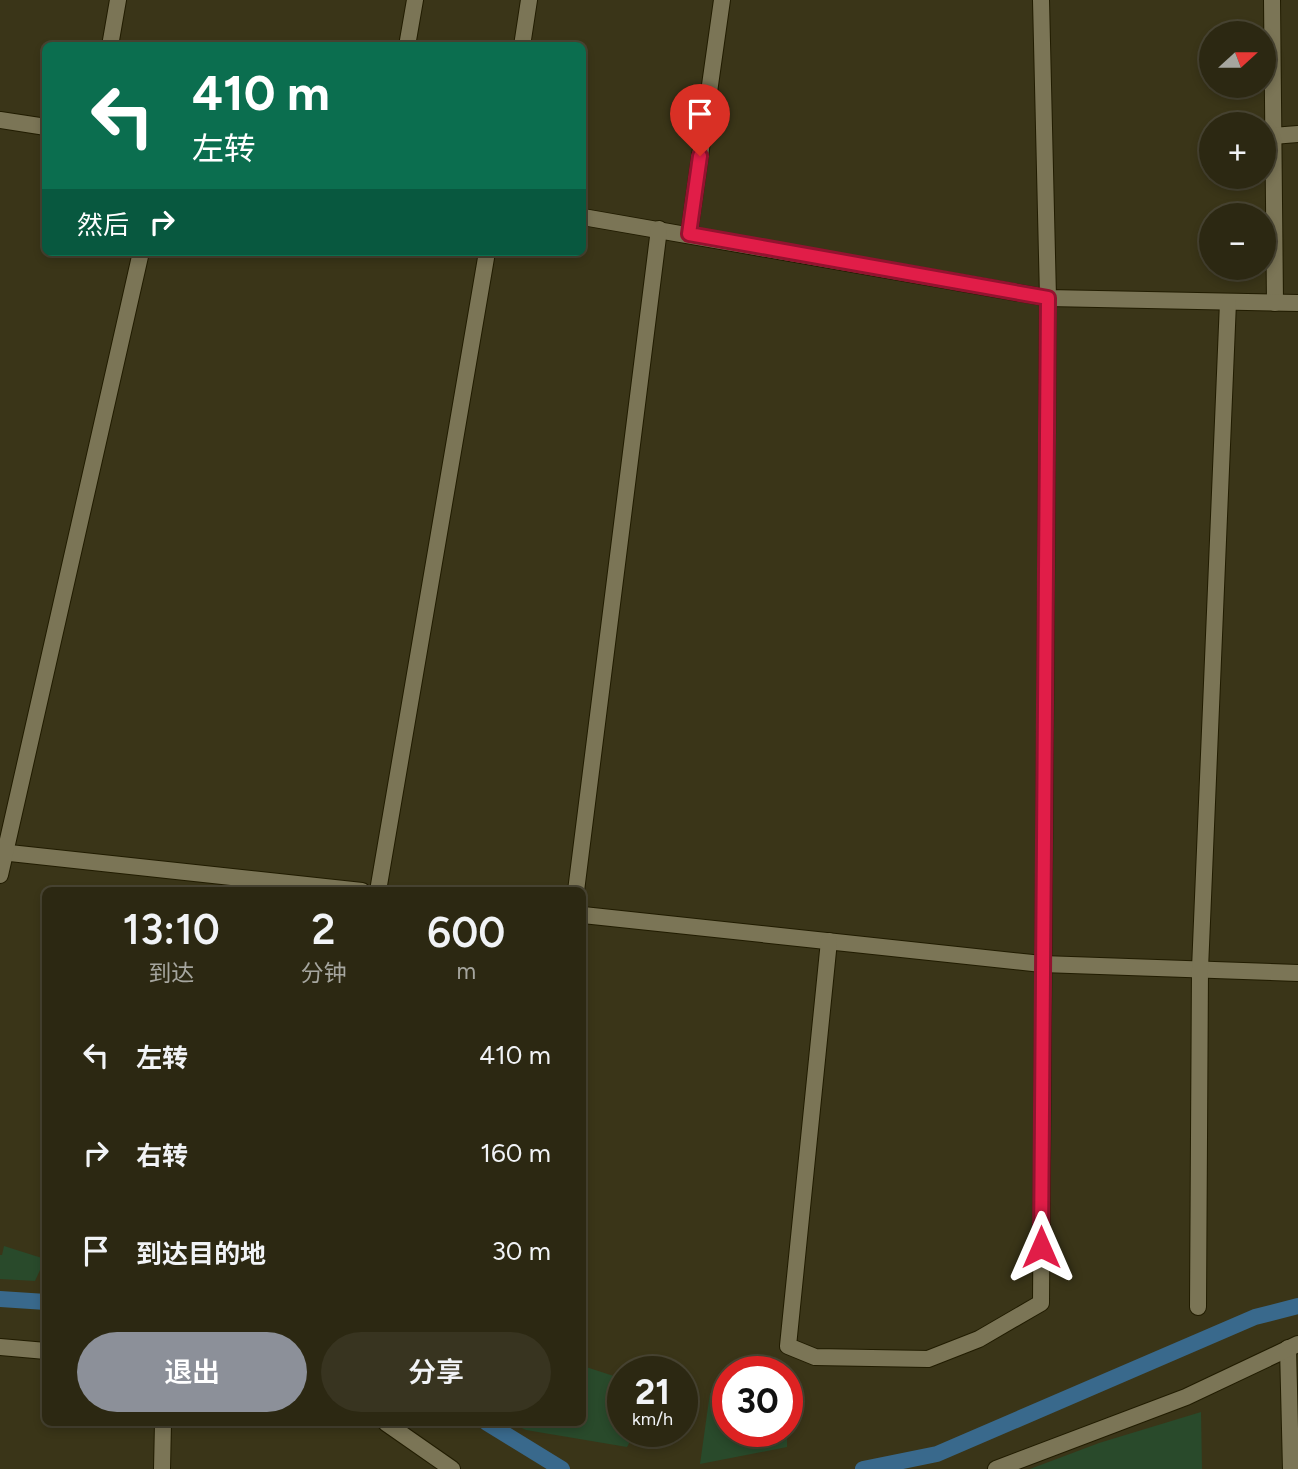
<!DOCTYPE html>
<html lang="zh">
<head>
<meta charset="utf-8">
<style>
	:root { --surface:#2c2812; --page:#383420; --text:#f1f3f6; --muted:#a6a69f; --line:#484432; --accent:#8c9099 }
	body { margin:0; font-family:Figtree,"Noto Sans SC",sans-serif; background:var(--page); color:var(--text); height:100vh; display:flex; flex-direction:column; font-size:26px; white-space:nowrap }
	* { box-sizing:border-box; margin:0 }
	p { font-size:23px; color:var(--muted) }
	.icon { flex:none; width:38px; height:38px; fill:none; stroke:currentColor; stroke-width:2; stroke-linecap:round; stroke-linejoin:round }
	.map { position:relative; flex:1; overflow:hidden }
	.side { position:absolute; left:42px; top:887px; width:544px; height:539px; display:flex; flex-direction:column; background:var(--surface); border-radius:10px; box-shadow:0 4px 10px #0003,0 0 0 2px var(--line) }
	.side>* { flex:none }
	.hud { position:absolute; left:42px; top:42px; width:544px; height:214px; border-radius:10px; box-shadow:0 4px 10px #0003,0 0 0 2px var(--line); background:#0b6e4f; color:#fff; overflow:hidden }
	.needle { width:46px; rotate:69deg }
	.controls { position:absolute; left:1199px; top:21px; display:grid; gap:14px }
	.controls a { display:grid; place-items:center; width:77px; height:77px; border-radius:50%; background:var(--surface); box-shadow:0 4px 10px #0003,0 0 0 2px var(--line); font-size:35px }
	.speed { position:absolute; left:607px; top:1356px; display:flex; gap:14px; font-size:35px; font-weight:700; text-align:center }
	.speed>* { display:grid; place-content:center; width:91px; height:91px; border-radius:50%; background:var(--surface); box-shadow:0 4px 10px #0003,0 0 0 2px var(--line); line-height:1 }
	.speed small { font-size:18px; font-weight:400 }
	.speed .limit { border:10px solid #d22; background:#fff; color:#111 }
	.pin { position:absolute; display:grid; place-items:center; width:60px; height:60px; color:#fff; margin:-72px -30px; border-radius:50% 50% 50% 0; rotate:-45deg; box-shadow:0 0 7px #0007 }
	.pin .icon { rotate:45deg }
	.me { position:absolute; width:77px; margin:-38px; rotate:0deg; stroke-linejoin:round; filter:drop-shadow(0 0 5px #0008) }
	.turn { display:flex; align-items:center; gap:24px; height:147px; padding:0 35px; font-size:32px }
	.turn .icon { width:91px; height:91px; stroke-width:2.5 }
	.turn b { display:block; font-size:49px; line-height:60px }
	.then { display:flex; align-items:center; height:66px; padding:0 35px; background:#0003; gap:14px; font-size:26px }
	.eta { display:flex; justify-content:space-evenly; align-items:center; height:119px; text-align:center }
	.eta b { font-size:42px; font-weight:600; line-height:49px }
	.primary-button { display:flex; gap:14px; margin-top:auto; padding:14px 35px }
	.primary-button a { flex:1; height:80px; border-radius:42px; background:var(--accent); color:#fff; font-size:28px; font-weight:600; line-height:80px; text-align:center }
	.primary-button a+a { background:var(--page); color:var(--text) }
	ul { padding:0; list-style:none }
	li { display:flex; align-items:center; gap:21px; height:98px; padding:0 35px }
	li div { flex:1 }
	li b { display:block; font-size:26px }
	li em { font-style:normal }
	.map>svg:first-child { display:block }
</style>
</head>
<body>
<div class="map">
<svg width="1298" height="1469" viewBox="0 0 1298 1469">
	<rect width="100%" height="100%" fill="#3a3518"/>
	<g fill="#294a2b">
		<path d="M4 1246 45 1259 35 1281 0 1279V1255H2Z"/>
		<path d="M583 1366 623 1379V1432H635L627 1447 526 1430 511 1423H583Z"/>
		<path d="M728 1392V1432H787V1447L700 1464 710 1393Z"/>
		<path d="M1201 1412 1202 1469H1030L1099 1443Z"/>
	</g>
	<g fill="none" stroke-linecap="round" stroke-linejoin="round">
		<g stroke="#39698c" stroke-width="16">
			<path d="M0 1299 46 1302"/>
			<path d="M487 1423 562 1469"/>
			<path d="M863 1469 937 1454 1255 1317 1298 1306"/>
		</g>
		<defs>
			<g id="minor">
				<path d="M1272 0 1275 303"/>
				<path d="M110 46 118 0"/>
				<path d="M407 46 415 0"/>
				<path d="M522 46 529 0"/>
				<path d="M0 120 46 127"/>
				<path d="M1273 136 1298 134"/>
				<path d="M583 217 1048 298 1298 303"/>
				<path d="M689 234 722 0"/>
				<path d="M0 852 362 891"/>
				<path d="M0 875 141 252"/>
				<path d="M378 891 487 252"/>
				<path d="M576 891 659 229"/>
				<path d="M583 915 1042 964 1298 973"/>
				<path d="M829 941 788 1346 815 1357 928 1359 979 1339 1041 1303 1048 298 1041 0"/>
				<path d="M1198 1307 1200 969 1228 302"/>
				<path d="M0 1347 46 1351"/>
				<path d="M1288 1348 1291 1469"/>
				<path d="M386 1423 452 1469"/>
				<path d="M162 1469 163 1423"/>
				<path d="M996 1469 1186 1397 1298 1344"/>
			</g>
		</defs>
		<use href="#minor" stroke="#211c01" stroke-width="18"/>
		<use href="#minor" stroke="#7b7556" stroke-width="16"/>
	</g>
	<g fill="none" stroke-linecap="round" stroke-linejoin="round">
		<defs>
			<path id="route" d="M700 156 689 234 1048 298 1041 1247"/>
		</defs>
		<use href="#route" stroke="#92132f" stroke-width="18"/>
		<use href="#route" stroke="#e11d48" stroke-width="12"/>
	</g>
</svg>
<div class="controls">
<a><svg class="needle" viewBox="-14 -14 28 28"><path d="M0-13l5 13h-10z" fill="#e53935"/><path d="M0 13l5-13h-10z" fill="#a6a69f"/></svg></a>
<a>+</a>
<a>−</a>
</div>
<div class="speed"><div>21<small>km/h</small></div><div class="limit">30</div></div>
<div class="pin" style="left:700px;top:156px;background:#d93025"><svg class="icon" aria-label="arrive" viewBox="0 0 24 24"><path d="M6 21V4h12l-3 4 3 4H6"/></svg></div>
<svg class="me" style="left:1041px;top:1247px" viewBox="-20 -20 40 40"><path d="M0-17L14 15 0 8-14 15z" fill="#e11d48" stroke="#fff" stroke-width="4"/></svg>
<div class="hud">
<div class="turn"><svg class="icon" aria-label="left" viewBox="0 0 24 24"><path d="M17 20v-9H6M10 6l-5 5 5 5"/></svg><div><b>410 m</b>左转</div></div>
<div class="then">然后<svg class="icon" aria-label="right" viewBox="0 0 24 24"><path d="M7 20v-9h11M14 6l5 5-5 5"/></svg></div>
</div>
<section class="side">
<div class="eta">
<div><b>13:10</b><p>到达</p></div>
<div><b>2</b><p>分钟</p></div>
<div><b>600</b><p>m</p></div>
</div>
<ul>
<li><svg class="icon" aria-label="left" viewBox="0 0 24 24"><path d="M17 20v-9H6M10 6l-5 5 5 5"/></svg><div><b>左转</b></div><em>410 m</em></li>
<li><svg class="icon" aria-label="right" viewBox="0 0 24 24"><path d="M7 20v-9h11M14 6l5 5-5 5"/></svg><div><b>右转</b></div><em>160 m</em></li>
<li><svg class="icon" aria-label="arrive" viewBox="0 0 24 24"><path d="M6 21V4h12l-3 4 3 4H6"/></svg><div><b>到达目的地</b></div><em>30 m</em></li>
</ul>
<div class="primary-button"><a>退出</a><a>分享</a></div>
</section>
</div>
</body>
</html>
